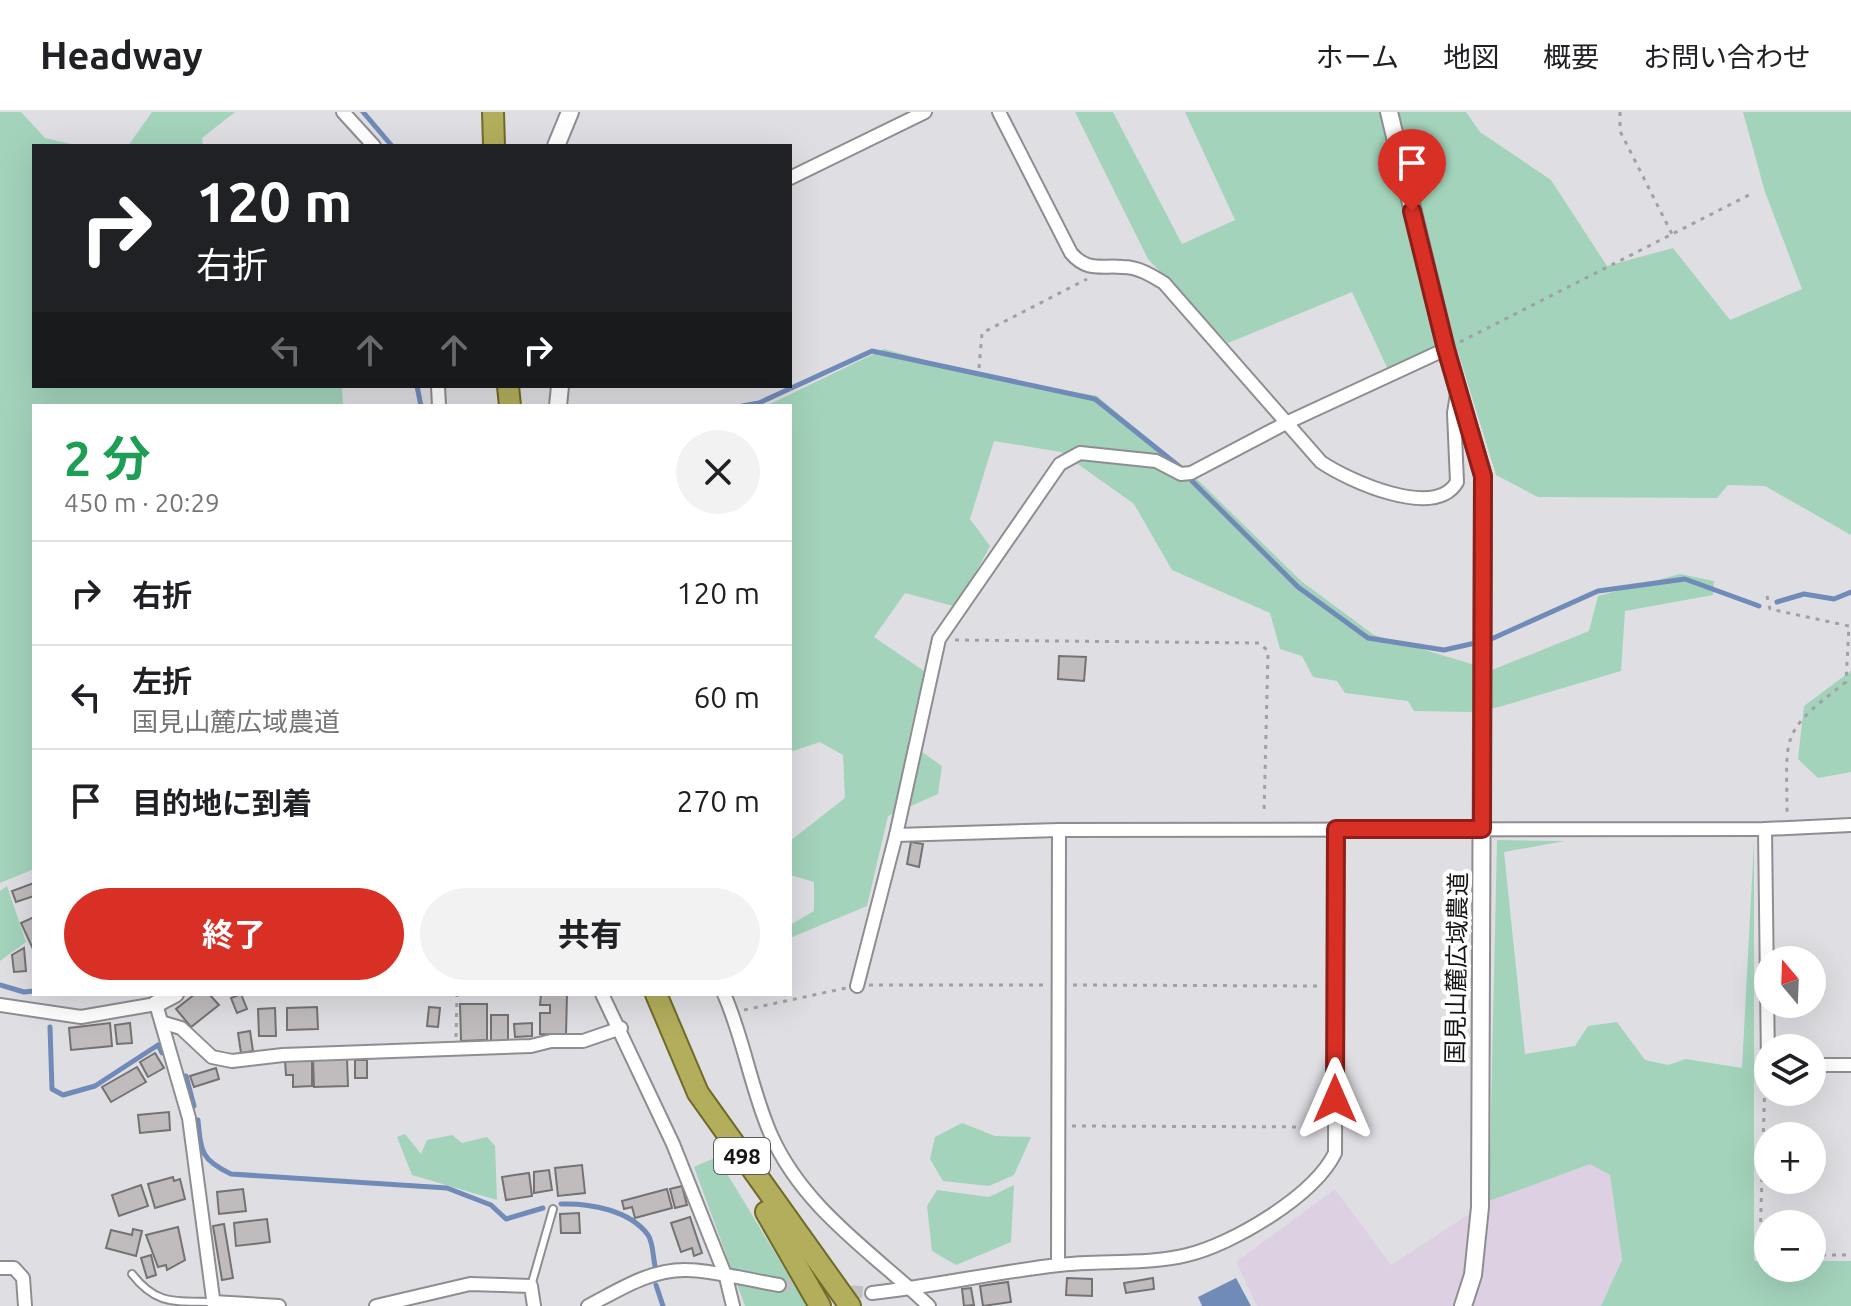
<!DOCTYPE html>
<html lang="ja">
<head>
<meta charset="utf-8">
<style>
	:root { --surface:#fff; --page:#f2f2f2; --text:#202124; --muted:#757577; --line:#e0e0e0; --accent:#d93025 }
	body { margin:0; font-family:Ubuntu,"Noto Sans JP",sans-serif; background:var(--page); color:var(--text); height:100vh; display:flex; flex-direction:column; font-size:30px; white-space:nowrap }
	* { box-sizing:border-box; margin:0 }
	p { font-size:26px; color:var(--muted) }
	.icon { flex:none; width:44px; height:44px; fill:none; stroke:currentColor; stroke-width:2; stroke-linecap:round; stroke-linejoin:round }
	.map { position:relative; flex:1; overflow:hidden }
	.drawer { position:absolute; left:32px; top:292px; width:760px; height:592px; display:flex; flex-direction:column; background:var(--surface); border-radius:0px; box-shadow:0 8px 32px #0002 }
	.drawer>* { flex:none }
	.hud { position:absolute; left:32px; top:32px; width:760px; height:244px; border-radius:0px; box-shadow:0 8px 32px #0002; background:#202124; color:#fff; overflow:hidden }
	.needle { width:52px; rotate:341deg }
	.controls { position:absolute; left:1754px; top:834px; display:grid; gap:16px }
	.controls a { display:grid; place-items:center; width:72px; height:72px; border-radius:50%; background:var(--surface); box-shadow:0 8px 32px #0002; font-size:40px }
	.pin { position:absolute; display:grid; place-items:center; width:68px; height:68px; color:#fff; margin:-82px -34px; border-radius:50% 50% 50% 0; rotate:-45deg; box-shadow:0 0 8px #0007 }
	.pin .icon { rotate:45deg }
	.me { position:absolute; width:88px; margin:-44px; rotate:0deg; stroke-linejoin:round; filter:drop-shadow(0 0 6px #0008) }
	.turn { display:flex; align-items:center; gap:28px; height:168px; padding:0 32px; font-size:36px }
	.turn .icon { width:104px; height:104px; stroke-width:2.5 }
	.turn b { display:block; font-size:56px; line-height:68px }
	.lanes { display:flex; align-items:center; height:76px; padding:0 32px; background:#0003; justify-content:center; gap:40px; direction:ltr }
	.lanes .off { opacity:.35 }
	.round { display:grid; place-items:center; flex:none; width:84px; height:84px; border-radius:42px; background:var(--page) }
	.head { display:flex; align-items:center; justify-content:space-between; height:136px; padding:0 32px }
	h1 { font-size:48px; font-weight:700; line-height:60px; color:#1e9e55 }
	.primary-button { display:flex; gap:16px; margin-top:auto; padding:16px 32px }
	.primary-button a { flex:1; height:92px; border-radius:48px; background:var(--accent); color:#fff; font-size:32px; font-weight:700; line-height:92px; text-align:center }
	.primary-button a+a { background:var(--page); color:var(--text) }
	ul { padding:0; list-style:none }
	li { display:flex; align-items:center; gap:24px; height:104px; padding:0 32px; border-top:2px solid var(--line) }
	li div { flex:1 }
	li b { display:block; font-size:30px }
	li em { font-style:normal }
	header { display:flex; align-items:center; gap:48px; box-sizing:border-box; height:112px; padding:0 40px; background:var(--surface); border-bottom:2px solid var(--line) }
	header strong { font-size:38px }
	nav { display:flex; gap:44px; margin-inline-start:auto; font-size:28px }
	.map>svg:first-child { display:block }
</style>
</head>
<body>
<header>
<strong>Headway</strong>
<nav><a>ホーム</a><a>地図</a><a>概要</a><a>お問い合わせ</a></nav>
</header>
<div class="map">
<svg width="1851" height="1194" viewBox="0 0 1851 1194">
	<rect width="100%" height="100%" fill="#dfdfe3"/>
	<path fill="#ded0e3" d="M1590 1051 1610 1063 1622 1148 1601 1194H1257L1236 1150 1335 1077 1391 1153 1489 1089Z"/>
	<g fill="#a3d3bb">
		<path d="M0 0H21L45 26 80 34H34V274H342L343 294H34V757L0 771Z"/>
		<path d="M152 0H235L202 26 203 34H128Z"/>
		<path d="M1075 0H1113L1182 132 1235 108 1185 0H1466L1480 20 1551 68 1607 154 1673 136 1730 208 1802 177 1765 80 1743 0H1851V423L1765 374 1728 373 1717 386 1538 385 1496 363 1458 240 1391 264 1352 180 1228 231 1148 147Z"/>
		<path d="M884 237 981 263 1097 284 1199 369 1301 469 1374 523 1492 558 1589 519 1598 484 1680 462 1714 469 1713 483 1625 499 1621 559 1499 595 1470 600 1414 599 1408 589 1345 581 1337 569 1313 565 1302 544 1280 537 1270 501 1172 458 1134 392 1061 340 994 329 970 407 990 434 957 495 905 481 874 525 924 559 908 630 942 654 938 682 888 704 867 794 790 826V813L814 799V770L790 763V729L845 686 843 643 820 630 790 640V294H766Z"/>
		<path d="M1851 559V660L1818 666 1798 647 1804 594Z"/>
		<path d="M1497 728 1565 729 1504 740 1525 942 1575 934 1588 914 1617 910 1645 948 1668 953 1686 947 1742 956 1754 730V1149H1768V1156H1812V1149H1851V1194H1601L1622 1148 1610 1063 1590 1052 1489 1089Z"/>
		<path d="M7 774 26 830 0 849V779Z"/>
		<path d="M962 1011 995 1024 1031 1025 1014 1063 989 1074 943 1069 930 1047 935 1025Z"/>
		<path d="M405 1022 421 1042 427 1028 452 1023 462 1031 487 1025 495 1034 497 1088 412 1063 397 1025Z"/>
		<path d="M717 1045 807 1194H745L694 1055Z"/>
		<path d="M1014 1073 1011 1130 956 1153 932 1139 927 1094 937 1078 989 1085Z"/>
	</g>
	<path fill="#718bb9" d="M1236 1166 1251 1194H1202L1198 1185Z"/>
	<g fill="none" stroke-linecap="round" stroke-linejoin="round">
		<g stroke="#718bb9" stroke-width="5">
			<path d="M363 0 392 34"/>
			<path d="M417 274 421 294"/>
			<path d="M742 294 759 291 872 239 1095 287 1180 355"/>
			<path d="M1192 369 1298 475 1368 526 1444 538 1489 528 1598 479 1685 467 1759 494"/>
			<path d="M1777 490 1804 482 1834 487 1851 480"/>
			<path d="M0 873 24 880 34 879"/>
			<path d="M50 915 52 977 63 983 95 974 158 933 162 941"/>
			<path d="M186 964 194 994"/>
			<path d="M198 1008C201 1040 201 1048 231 1062L447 1076 491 1093 506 1107 543 1096"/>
			<path d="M561 1092C589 1091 630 1098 648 1123 653 1130 653 1145 655 1154"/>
			<path d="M656 1173 663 1194"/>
		</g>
	</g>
	<g fill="#c0bcbe" stroke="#757273" stroke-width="2">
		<path d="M1059 544 1086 545 1084 569 1058 567Z"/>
		<path d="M911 730 923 732 919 755 907 752Z"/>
		<path d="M34 771V784L16 790 12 779Z"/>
		<path d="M34 805V836L33 837 21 811Z"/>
		<path d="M24 836 26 859 14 860 12 843Z"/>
		<path d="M195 882H209L219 893 191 915 176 897Z"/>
		<path d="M241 882 247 897 237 901 231 886Z"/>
		<path d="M541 882H567L566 923 540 922V901H550V893H540Z"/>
		<path d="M460 892H487V928L461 929Z"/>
		<path d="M317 895 318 917 287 918V896Z"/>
		<path d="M429 895 440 896 438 915 427 914Z"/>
		<path d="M275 896 276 924H259L258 897Z"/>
		<path d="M491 903H508V929L491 930Z"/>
		<path d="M110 911 112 934 71 938 69 916Z"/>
		<path d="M130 911 132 931 117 932 115 913Z"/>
		<path d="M532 911V924L515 925 514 912Z"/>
		<path d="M250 919 253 939 241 941 238 921Z"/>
		<path d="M155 941 164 956 148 965 140 950Z"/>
		<path d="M313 947H347L348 974 314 975Z"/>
		<path d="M285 948H312V974L293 975V963H286Z"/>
		<rect x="355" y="948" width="12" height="18"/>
		<path d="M137 955 146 970 111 990 102 975Z"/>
		<path d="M216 956 219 967 194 975 190 964Z"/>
		<path d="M169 1000 170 1018 140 1021 138 1003Z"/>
		<path d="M582 1053 585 1081 558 1084 555 1056Z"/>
		<path d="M549 1058 552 1078 534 1081V1060Z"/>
		<path d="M529 1061 532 1084 506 1088 502 1065Z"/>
		<path d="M173 1065 174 1069 180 1067 185 1087 155 1096 148 1072Z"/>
		<path d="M141 1073 148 1094 119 1104 112 1083Z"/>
		<path d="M682 1074 687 1093 675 1096 670 1077Z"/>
		<path d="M243 1077 246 1099 219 1102 217 1080Z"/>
		<path d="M667 1077 672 1096 635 1106 632 1095 624 1097 622 1089Z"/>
		<path d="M579 1101 580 1121H561L560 1102Z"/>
		<path d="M690 1105 702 1141 694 1144 692 1136 681 1140 671 1111Z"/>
		<path d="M267 1107 270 1130 236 1134 234 1111Z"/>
		<path d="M224 1112 233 1166 222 1168 213 1114Z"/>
		<path d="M178 1115 185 1148 167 1158 166 1153 158 1155 146 1123Z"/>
		<path d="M133 1117 142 1119 136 1144 106 1136 111 1118 132 1123Z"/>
		<path d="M151 1143 156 1163 147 1166 141 1146Z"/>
		<path d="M1067 1166 1092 1167V1184L1066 1183Z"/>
		<path d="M1153 1166 1154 1177 1126 1181 1124 1171Z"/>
		<path d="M1008 1170 1011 1190 983 1194 980 1174Z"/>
		<path d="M971 1176 974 1193 964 1194 962 1177Z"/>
	</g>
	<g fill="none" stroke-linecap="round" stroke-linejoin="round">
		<path stroke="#c1c1c4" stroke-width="12" stroke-dasharray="12 6" stroke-linecap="butt" d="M779 1173 872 1181"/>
		<defs>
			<g id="service">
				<path d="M132 1162C157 1194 175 1189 213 1190"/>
				<path d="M531 1174 553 1097"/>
			</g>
			<g id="minor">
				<path d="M343 0 374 34"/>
				<path d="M999 0 1071 141C1087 160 1101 153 1123 155 1138 155 1151 163 1164 171L1321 350C1349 369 1435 408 1457 370L1454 301 1457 282"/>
				<path d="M790 66 925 0"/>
				<path d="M438 274 439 294"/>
				<path d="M1765 717 1768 952"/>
				<path d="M896 723 1059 718"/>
				<path d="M857 874 896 723 939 527 1060 352 1080 341 1156 349 1181 362 1191 361 1286 311 1446 237"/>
				<path d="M602 882 673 1032 726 1165 733 1194"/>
				<path d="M724 882C744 927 751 978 771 1023 804 1097 872 1140 929 1194"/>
				<path d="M0 893 81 905 156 892 189 1006 214 1194"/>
				<path d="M164 911 181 916 212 945 232 949 283 943 531 934 551 929H583L621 916"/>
				<path d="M1812 953H1851"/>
				<path d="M1058 1153 1059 718 1765 717 1851 713"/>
				<path d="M0 1156H14L23 1166 25 1194"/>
				<path d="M872 1181C935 1174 996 1160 1059 1153 1100 1148 1147 1153 1187 1143 1233 1132 1314 1084 1335 1041L1336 717"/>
				<path d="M213 1190 279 1194"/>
				<path d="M376 1194 470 1172 531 1174 534 1194"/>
				<path d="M588 1194C619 1178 650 1157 687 1158 711 1158 753 1169 779 1173"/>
			</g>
			<g id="tertiary">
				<path d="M1389 0 1446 237 1483 364 1480 1095 1473 1163 1463 1194"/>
				<path d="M556 34 570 0"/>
				<path d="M558 294 560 274"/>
				<path d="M156 892 175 882"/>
			</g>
			<g id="trunk">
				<path d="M493 0 494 34"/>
				<path d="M508 274 510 294"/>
				<path d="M656 882 698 981 850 1194"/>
				<path d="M766 1100 820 1194"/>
			</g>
		</defs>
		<use href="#service" stroke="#8e8e92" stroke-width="10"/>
		<use href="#minor" stroke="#8e8e92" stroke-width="16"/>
		<use href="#tertiary" stroke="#8e8e92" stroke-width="20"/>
		<use href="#trunk" stroke="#6f6b29" stroke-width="24"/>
		<g stroke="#a1a1a4" stroke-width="3" stroke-dasharray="4 6" stroke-linecap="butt">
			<path d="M1620 0V19L1672 122"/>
			<path d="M1460 230 1749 83"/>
			<path d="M979 256 982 221 1087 167"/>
			<path d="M1767 484 1770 497 1849 514 1846 570C1778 622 1787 622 1787 704"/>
			<path d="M955 528 1259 531 1268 539 1264 703"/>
			<path d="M869 873H1045"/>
			<path d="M1073 873 1321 874"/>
			<path d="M744 898 846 876"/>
			<path d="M456 925 457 882"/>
			<path d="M1765 966 1760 1130 1768 1140"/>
			<path d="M1072 1014 1321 1015"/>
			<path d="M1812 1143H1851"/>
		</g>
		<use href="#service" stroke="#fff" stroke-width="6"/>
		<use href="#minor" stroke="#fff" stroke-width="12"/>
		<use href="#tertiary" stroke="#fff" stroke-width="16"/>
		<use href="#trunk" stroke="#b2ae5c" stroke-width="20"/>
	</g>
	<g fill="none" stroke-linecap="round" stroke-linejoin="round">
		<defs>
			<path id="route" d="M1335 987 1336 717H1482L1483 364 1446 237 1412 99"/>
		</defs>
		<use href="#route" stroke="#8d1f18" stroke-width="20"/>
		<use href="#route" stroke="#d93025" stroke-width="14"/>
	</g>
	<g text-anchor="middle" stroke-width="8" stroke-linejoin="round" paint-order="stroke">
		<rect fill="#fff" stroke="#5b5b5c" stroke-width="2" x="714" y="1026" width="56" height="36" rx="6"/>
		<g font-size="22" font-weight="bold" fill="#151516">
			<text x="742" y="1052">498</text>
		</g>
		<g font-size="24" fill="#151516" stroke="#fff">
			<text transform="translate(1457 856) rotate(-89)" y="8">国見山麓広域農道</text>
		</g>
	</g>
</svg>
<div class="controls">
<a><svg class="needle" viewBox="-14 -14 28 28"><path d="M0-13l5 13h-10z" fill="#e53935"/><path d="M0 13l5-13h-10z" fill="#757577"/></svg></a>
<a><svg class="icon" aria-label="layers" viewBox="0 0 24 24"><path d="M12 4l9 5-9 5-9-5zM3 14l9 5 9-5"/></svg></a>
<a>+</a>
<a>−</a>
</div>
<div class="pin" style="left:1412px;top:99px;background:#d93025"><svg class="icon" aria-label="arrive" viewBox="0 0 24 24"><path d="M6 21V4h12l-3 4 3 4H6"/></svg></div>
<svg class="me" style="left:1335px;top:987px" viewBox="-20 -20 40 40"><path d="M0-17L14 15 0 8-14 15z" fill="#d93025" stroke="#fff" stroke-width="4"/></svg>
<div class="hud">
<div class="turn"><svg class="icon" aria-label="right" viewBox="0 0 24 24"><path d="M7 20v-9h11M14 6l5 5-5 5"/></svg><div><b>120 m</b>右折</div></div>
<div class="lanes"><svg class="icon off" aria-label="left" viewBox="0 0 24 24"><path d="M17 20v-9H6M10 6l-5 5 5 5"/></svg><svg class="icon off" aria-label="ahead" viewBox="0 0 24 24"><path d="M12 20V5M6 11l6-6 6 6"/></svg><svg class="icon off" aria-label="ahead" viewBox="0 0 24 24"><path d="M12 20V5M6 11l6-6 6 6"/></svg><svg class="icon" aria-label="right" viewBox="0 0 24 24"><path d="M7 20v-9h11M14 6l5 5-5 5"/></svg></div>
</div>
<section class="drawer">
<div class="head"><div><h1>2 分</h1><p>450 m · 20:29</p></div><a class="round"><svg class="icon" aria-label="close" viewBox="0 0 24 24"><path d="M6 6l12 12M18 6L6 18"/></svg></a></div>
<ul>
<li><svg class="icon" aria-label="right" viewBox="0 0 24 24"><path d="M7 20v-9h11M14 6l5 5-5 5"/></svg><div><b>右折</b></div><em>120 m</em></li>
<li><svg class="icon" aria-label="left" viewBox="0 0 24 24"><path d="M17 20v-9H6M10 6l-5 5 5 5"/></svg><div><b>左折</b><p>国見山麓広域農道</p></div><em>60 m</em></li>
<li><svg class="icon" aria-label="arrive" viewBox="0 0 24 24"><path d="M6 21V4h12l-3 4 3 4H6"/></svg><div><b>目的地に到着</b></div><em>270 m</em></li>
</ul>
<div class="primary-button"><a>終了</a><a>共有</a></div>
</section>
</div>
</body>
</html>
